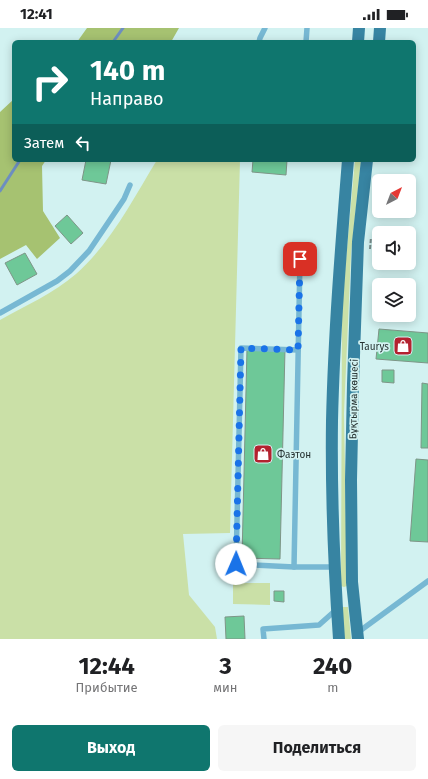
<!DOCTYPE html>
<html lang="ru">
<head>
<meta charset="utf-8">
<style>
	:root { --surface:#fff; --page:#f6f6f6; --text:#202124; --muted:#757577; --accent:#0f766e }
	body { margin:0; font-family:"Fira Sans",sans-serif; background:var(--page); color:var(--text); height:100vh; display:flex; flex-direction:column; font-size:15px; white-space:nowrap }
	* { box-sizing:border-box; margin:0 }
	p { font-size:13px; color:var(--muted) }
	.icon { flex:none; width:22px; height:22px; fill:none; stroke:currentColor; stroke-width:2; stroke-linecap:round; stroke-linejoin:round }
	.map { position:relative; height:611px; overflow:hidden }
	.sheet { display:flex; flex-direction:column; background:var(--surface); flex:1 }
	.sheet>* { flex:none }
	.top-card { position:absolute; left:12px; top:12px; width:404px; height:122px; border-radius:6px; box-shadow:0 2px 10px #0003; background:#0f766e; color:#fff; overflow:hidden }
	.needle { width:26px; rotate:42deg }
	.tools { position:absolute; left:372px; top:146px; display:grid; gap:8px }
	.tools a { display:grid; place-items:center; width:44px; height:44px; border-radius:6px; background:var(--surface); box-shadow:0 2px 10px #0003; font-size:20px }
	.pin { position:absolute; display:grid; place-items:center; width:34px; height:34px; color:#fff; margin:-17px; border-radius:8px; box-shadow:0 2px 6px #0006 }
	.me { position:absolute; width:44px; margin:-22px; rotate:1deg; stroke-linejoin:round; filter:drop-shadow(0 0 3px #0008) }
	.turn { display:flex; align-items:center; gap:14px; height:84px; padding:0 12px; font-size:18px }
	.turn .icon { width:52px; height:52px; stroke-width:2.5 }
	.turn b { display:block; font-size:28px; line-height:34px }
	.then { display:flex; align-items:center; height:38px; padding:0 12px; background:#0003; gap:8px; font-size:15px }
	.eta { display:flex; justify-content:space-evenly; align-items:center; height:68px; text-align:center }
	.eta b { font-size:24px; font-weight:700; line-height:28px }
	.primary-button { display:flex; gap:8px; margin-top:auto; padding:8px 12px }
	.primary-button a { flex:1; height:46px; border-radius:6px; background:var(--accent); color:#fff; font-size:16px; font-weight:700; line-height:46px; text-align:center }
	.primary-button a+a { background:var(--page); color:var(--text) }
	.status { display:flex; justify-content:space-between; align-items:center; height:28px; padding:0 20px; background:var(--surface); direction:ltr }
	.status svg { height:11px; fill:currentColor }
	.map>svg:first-child { display:block }
</style>
</head>
<body>
<div class="status"><b>12:41</b><svg viewBox="0 0 49 12"><path d="M0 12V9h3v3zM5 12V6h3v6zM10 12V3h3v9zM15 12V0h3v12zM26 1h20v11H26zM47 4h2v5h-2z"/></svg></div>
<div class="map">
<svg width="428" height="611" viewBox="0 0 428 611">
	<rect width="100%" height="100%" fill="#d2f2f1"/>
	<g fill="#cae0a7">
		<path d="M157 132H240L230 505 183 506 189 567 215 599 217 611H0V292C25 278 54 265 76 246 111 215 133 171 157 132Z"/>
		<path d="M355 132H361L351 226 344 385 347 558 344 559 341 558 342 275Z"/>
		<path d="M233 555H270V577L233 576Z"/>
		<path d="M341 579H348L351 611H344Z"/>
	</g>
	<g fill="#a6c271">
		<path d="M87 0H179L171 14H126L123 13 122 14H77Z"/>
		<path d="M14 71V132H46L42 138 43 183 60 210 37 231 26 217 0 231V84Z"/>
	</g>
	<g fill="none" stroke-linecap="round" stroke-linejoin="round">
		<g stroke="#6d8ec0" stroke-width="3">
			<path d="M113 14 123 0"/>
			<path d="M0 163 20 132"/>
		</g>
	</g>
	<g fill="#6ec898" stroke="#7e9587">
		<path d="M86 132H111L106 156 82 152Z"/>
		<path d="M253 132H287L286 147 252 144Z"/>
		<path d="M67 187 83 205 71 216 55 198Z"/>
		<path d="M25 225 37 246 17 257 5 235Z"/>
		<path d="M379 301 428 305V335L376 331Z"/>
		<path d="M247 320 285 321 280 531 242 530Z"/>
		<path d="M382 342H394V355L382 354Z"/>
		<path d="M422 355 428 356V420H421Z"/>
		<path d="M416 431 428 432V514L410 513Z"/>
		<path d="M274 563H284V574L274 573Z"/>
		<path d="M244 588 245 611H226L225 589Z"/>
	</g>
	<g fill="none" stroke-linecap="round" stroke-linejoin="round">
		<path stroke="#798f8e" stroke-width="2" stroke-dasharray="4 2" stroke-linecap="butt" d="M370 221 371 209"/>
		<g stroke="#77b8d3" stroke-width="5.5">
			<path d="M259 14 260 10 265 0"/>
			<path d="M306 14 307 0"/>
			<path d="M0 285 57 253 70 243 89 223 124 171 130 157"/>
			<path d="M298 322 241 320 236 536 294 539H334"/>
			<path d="M294 539 300 231"/>
			<path d="M357 605 428 553"/>
			<path d="M264 611 263 601 319 597 337 581"/>
		</g>
		<g stroke="#3784a2" stroke-width="12">
			<path d="M358 14 359 0"/>
			<path d="M379 14 380 0"/>
			<path d="M339 611C334 539 331 465 332 393 334 306 341 219 348 132"/>
			<path d="M358 611 352 554 351 452 353 356 358 214 367 132"/>
		</g>
	</g>
	<g fill="none" stroke-linecap="round" stroke-linejoin="round">
		<path stroke="#1a73e8" stroke-width="7" stroke-dasharray="0 12.6" d="M236 536 241 320 298 322 300 231"/>
	</g>
	<defs>
		<symbol id="shop-square" viewBox="-11 -11 22 22"><rect x="-9" y="-9" width="18" height="18" rx="4" fill="#b3222f" stroke="#d2f2f1"/><path d="M-5-2.5h2.3a2.7 3.5 0 0 1 5.4 0H5L5.5 6h-11ZM-1.5-2.5h3a1.5 2.3 0 0 0-3 0Z" fill="#fff"/></symbol>
	</defs>
	<g fill-rule="evenodd">
		<use href="#shop-square" x="392" y="307" width="22" height="22"/>
		<use href="#shop-square" x="252" y="415" width="22" height="22"/>
	</g>
	<g text-anchor="middle" stroke-width="3.5" stroke-linejoin="round" paint-order="stroke">
		<g font-size="10" fill="#253130" stroke="#d2f2f1" text-anchor="end">
			<text x="389" y="322">Taurys</text>
			<text x="277" y="430" text-anchor="start">Фаэтон</text>
		</g>
		<g font-size="10" fill="#253130" stroke="#d2f2f1">
			<text transform="translate(353 371) rotate(-89)" y="4">Бұқтырма көшесі</text>
		</g>
	</g>
</svg>
<div class="tools">
<a><svg class="needle" viewBox="-14 -14 28 28"><path d="M0-13l5 13h-10z" fill="#e53935"/><path d="M0 13l5-13h-10z" fill="#757577"/></svg></a>
<a><svg class="icon" aria-label="sound" viewBox="0 0 24 24"><path d="M4 9h4l5-4v14l-5-4H4zM17 9q2 3 0 6"/></svg></a>
<a><svg class="icon" aria-label="layers" viewBox="0 0 24 24"><path d="M12 4l9 5-9 5-9-5zM3 14l9 5 9-5"/></svg></a>
</div>
<div class="pin" style="left:300px;top:231px;background:#d93025"><svg class="icon" aria-label="arrive" viewBox="0 0 24 24"><path d="M6 21V4h12l-3 4 3 4H6"/></svg></div>
<svg class="me" style="left:236px;top:536px" viewBox="-20 -20 40 40"><circle r="19" fill="#fff"/><path d="M0-13L10 11 0 6-10 11z" fill="#1a73e8"/></svg>
<div class="top-card">
<div class="turn"><svg class="icon" aria-label="right" viewBox="0 0 24 24"><path d="M7 20v-9h11M14 6l5 5-5 5"/></svg><div><b>140 m</b>Направо</div></div>
<div class="then">Затем<svg class="icon" aria-label="left" viewBox="0 0 24 24"><path d="M17 20v-9H6M10 6l-5 5 5 5"/></svg></div>
</div>
</div>
<section class="sheet">
<div class="eta">
<div><b>12:44</b><p>Прибытие</p></div>
<div><b>3</b><p>мин</p></div>
<div><b>240</b><p>m</p></div>
</div>
<div class="primary-button"><a>Выход</a><a>Поделиться</a></div>
</section>
</body>
</html>
